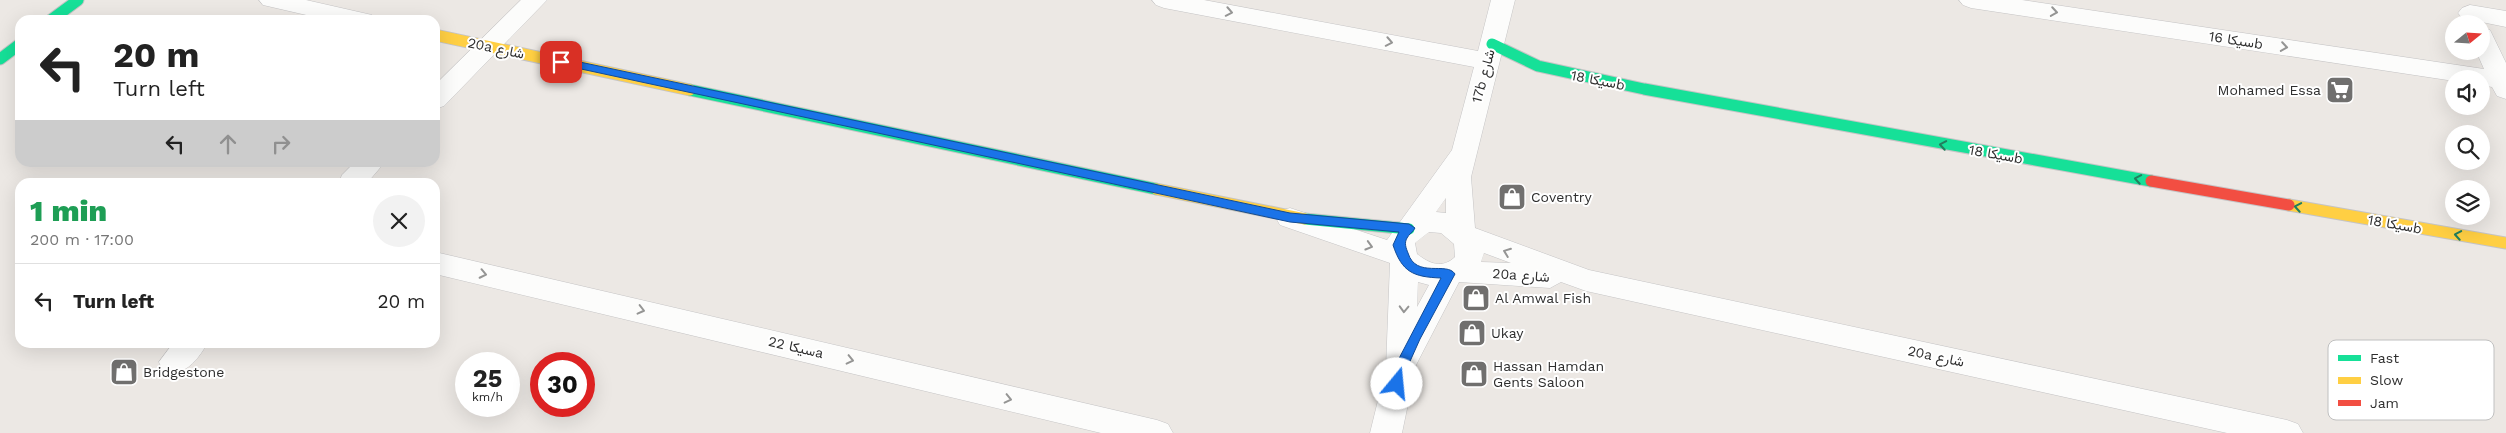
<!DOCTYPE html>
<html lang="en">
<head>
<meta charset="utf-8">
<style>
	:root { --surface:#fff; --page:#f2f2f2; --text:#222; --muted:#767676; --line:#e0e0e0 }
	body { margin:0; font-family:"Work Sans",Vazirmatn,sans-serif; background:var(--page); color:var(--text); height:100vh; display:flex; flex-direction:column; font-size:19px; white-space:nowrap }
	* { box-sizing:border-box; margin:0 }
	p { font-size:16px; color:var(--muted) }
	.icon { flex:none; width:28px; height:28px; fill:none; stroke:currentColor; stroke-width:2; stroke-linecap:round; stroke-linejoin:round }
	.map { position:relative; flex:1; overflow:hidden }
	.side { position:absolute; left:15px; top:178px; width:425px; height:170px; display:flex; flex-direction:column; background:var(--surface); border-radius:15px; box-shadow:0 5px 20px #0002 }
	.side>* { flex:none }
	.top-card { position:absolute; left:15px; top:15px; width:425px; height:152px; border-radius:15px; box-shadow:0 5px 20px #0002; background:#fff; color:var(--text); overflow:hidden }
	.needle { width:32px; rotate:72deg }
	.tools { position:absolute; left:2445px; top:15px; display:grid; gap:10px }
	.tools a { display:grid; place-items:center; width:45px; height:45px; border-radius:50%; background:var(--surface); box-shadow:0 5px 20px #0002; font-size:25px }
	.speed { position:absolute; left:455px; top:352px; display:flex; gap:10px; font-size:25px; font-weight:700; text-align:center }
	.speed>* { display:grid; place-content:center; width:65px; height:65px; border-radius:50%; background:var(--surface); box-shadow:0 5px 20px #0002; line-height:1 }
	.speed small { font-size:12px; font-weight:400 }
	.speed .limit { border:8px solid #d22; background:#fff; color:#111 }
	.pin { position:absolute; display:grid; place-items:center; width:42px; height:42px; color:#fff; margin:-21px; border-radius:10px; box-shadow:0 2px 8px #0006 }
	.me { position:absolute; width:55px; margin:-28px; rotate:17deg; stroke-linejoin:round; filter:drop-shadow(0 0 4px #0008) }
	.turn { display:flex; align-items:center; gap:18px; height:105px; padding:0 15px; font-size:22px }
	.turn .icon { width:65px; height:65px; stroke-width:2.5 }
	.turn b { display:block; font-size:35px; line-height:42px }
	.lanes { display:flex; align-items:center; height:48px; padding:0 15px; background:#0003; justify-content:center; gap:25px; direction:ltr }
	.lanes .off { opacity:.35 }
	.round { display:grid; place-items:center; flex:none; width:52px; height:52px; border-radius:26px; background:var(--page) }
	.head { display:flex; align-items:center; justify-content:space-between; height:85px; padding:0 15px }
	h1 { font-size:30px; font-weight:800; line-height:38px; color:#1e9e55 }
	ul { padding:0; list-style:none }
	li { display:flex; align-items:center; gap:15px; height:75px; padding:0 15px; border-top:1px solid var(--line) }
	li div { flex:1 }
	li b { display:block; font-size:19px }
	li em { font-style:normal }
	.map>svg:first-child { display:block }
</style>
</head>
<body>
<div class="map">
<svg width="2506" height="433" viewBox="0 0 2506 433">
	<rect width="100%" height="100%" fill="#ece8e4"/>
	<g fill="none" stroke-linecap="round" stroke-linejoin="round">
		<defs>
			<g id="street">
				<path d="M259 0H306L372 15 376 20H328L263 5Z"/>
				<path d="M521 0H547L444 106 435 109V85Z"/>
				<path d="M1152 0H1204L1478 51 1491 0H1515L1471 177 1475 228 1589 270 2287 420 2298 424 2303 433H2227L1586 291 1561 282 1550 288 1459 282 1416 365 1402 433H1370L1386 368 1390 263 1280 225 1276 218 1280 211 1290 208 1387 240 1452 150 1474 67 1164 8 1156 5ZM1446 198V213L1436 212ZM1429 232 1441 233 1454 244 1455 257C1442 269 1430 264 1417 254L1415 243ZM1484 253 1511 263 1481 262ZM1418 282 1429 285 1417 307Z"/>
				<path d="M1959 0H2022L2484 69 2476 51H2481V28L2490 30 2506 63V99L2497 96 2492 87 2481 85V79H2454V81L1971 8 1963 5Z"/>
				<path d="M2470 5 2506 11V27L2462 18 2458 13 2462 8Z"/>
				<path d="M355 162H385L368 182H339L342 175Z"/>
				<path d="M435 252 1157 420 1168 424 1173 433H1101L435 274Z"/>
				<path d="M174 342H208C198 360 184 378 163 371L159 362Z"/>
			</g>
			<g id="fast">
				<path d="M51 20 78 0"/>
				<path d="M1492 44 1538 66 1644 89 2151 181"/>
				<path d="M0 59 20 44"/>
				<path d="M690 90 1156 189"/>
				<path d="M1305 219 1409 229"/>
			</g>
			<g id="slow">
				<path d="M435 35 690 90"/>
				<path d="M1156 189 1305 219"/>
				<path d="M2289 205 2506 243"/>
			</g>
			<path id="jam" d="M2151 181 2289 205"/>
		</defs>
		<use href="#street" stroke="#c5c4c5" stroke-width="1"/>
		<use href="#fast" stroke="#c5c4c5" stroke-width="13"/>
		<use href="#slow" stroke="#c5c4c5" stroke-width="13"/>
		<use href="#jam" stroke="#c5c4c5" stroke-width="13"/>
		<use href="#street" fill="#fcfcfb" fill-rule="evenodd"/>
		<use href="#fast" stroke="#16e098" stroke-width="11"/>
		<use href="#slow" stroke="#ffcf43" stroke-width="11"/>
		<use href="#jam" stroke="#f24e42" stroke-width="11"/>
	</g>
	<defs><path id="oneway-chevron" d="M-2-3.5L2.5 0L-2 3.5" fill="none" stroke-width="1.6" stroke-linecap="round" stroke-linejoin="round" transform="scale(1.25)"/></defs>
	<g stroke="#959594">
		<use href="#oneway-chevron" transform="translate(1229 12) rotate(11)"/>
		<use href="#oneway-chevron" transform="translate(2054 12) rotate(9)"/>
		<use href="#oneway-chevron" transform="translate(1389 42) rotate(11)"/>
		<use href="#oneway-chevron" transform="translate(2284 47) rotate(9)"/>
		<use href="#oneway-chevron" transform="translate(1369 246) rotate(16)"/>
		<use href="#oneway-chevron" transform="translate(1507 252) rotate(-159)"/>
		<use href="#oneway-chevron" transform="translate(483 274) rotate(12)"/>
		<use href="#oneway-chevron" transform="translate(1404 309) rotate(92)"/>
		<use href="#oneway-chevron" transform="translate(641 310) rotate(14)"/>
		<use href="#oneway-chevron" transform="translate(850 360) rotate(13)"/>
		<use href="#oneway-chevron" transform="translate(1008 399) rotate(13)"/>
	</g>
	<g stroke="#237e5e">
		<use href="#oneway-chevron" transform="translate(1943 145) rotate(-170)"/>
		<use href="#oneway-chevron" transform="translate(2138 179) rotate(-170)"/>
		<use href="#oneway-chevron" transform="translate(2298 207) rotate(-170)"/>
		<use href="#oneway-chevron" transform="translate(2458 235) rotate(-170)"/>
	</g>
	<path fill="#1a73e8" stroke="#114b97" d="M561 58 1290 213 1409 224 1415 228C1413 232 1409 234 1407 238 1404 243 1406 248 1408 253 1416 279 1447 261 1455 274L1420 339 1407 368 1401 388 1397 390 1391 384 1394 368 1441 278C1413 277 1402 272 1393 245L1399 232 1290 222 558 64 556 62Z"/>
	<defs>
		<symbol id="supermarket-square" viewBox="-11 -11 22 22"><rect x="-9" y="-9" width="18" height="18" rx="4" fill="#706f6e" stroke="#fff"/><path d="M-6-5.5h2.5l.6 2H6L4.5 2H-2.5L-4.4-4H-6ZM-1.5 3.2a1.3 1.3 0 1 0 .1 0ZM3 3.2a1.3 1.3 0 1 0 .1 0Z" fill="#fff"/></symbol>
		<symbol id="shop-square" viewBox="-11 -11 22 22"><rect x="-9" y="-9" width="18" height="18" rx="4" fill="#706f6e" stroke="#fff"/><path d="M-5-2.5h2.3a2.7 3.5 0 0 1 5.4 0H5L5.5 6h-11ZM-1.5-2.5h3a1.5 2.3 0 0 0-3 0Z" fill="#fff"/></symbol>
	</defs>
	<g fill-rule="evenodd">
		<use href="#supermarket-square" x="2324" y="74" width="32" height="32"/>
		<use href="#shop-square" x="1496" y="181" width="32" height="32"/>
		<use href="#shop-square" x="1460" y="282" width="32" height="32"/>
		<use href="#shop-square" x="1456" y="317" width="32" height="32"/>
		<use href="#shop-square" x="108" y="356" width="32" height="32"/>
		<use href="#shop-square" x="1458" y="358" width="32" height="32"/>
	</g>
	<g text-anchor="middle" stroke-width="4" stroke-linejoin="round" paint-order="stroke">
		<g font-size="14" fill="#2e2e2e" stroke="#fff">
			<text transform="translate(2236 40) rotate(9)" y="5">سيكا 16b</text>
			<text transform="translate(496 48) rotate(12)" y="5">20a شارع</text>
			<text transform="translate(1483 76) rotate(-75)" y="5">17b شارع</text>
			<text transform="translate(1598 80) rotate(11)" y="5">سيكا 18b</text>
			<text transform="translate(1996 154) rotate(10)" y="5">سيكا 18b</text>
			<text transform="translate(2395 224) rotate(10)" y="5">سيكا 18b</text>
			<text transform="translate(1521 275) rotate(4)" y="5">20a شارع</text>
			<text transform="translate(796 347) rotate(13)" y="5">سيكا 22a</text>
			<text transform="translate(1936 356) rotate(12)" y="5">20a شارع</text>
		</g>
		<g font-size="14" fill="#2e2e2e" stroke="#fff" text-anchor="start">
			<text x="2321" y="95" text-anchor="end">Mohamed Essa</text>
			<text x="1531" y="202">Coventry</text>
			<text x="1495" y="303">Al Amwal Fish</text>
			<text x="1491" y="338">Ukay</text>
			<text x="1493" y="371">Hassan Hamdan<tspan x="1493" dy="16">Gents Saloon</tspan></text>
			<text x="143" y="377">Bridgestone</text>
		</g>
	</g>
	<rect x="2328" y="340" width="166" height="80" rx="8" fill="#fff" stroke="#c0c0c0" stroke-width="1"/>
	<rect x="2338" y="355" width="23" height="6" fill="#16e098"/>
	<rect x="2338" y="377" width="23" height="7" fill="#ffcf43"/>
	<rect x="2338" y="400" width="23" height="6" fill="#f24e42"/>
	<g font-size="14" fill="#2e2e2e">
		<text x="2370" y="363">Fast</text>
		<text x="2370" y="385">Slow</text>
		<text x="2370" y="408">Jam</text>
	</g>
</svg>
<div class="tools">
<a><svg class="needle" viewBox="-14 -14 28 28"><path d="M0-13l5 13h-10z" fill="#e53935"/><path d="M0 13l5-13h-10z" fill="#767676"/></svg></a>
<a><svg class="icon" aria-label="sound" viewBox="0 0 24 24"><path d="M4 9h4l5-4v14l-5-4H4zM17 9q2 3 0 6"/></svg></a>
<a><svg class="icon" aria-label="search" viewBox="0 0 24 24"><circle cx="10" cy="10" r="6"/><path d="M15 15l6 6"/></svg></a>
<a><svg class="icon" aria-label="layers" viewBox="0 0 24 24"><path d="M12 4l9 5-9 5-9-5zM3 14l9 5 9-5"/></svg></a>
</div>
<div class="speed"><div>25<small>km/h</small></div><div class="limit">30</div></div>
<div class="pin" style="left:561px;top:62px;background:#d93025"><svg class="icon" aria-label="arrive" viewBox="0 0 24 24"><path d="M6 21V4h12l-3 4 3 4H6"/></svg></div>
<svg class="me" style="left:1397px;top:384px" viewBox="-20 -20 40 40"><circle r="19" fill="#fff"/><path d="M0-13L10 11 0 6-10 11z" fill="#1a73e8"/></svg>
<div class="top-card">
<div class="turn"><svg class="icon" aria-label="left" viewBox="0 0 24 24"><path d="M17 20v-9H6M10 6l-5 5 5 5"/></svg><div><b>20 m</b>Turn left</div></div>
<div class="lanes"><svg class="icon" aria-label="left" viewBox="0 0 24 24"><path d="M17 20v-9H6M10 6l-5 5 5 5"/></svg><svg class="icon off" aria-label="ahead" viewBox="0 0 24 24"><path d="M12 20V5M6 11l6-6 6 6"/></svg><svg class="icon off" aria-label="right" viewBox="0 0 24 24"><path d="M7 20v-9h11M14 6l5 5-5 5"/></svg></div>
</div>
<section class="side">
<div class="head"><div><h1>1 min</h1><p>200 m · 17:00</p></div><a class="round"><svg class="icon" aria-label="close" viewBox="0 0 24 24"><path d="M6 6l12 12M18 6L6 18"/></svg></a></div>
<ul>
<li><svg class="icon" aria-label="left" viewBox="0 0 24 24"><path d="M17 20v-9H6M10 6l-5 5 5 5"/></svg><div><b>Turn left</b></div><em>20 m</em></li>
</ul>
</section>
</div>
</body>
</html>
